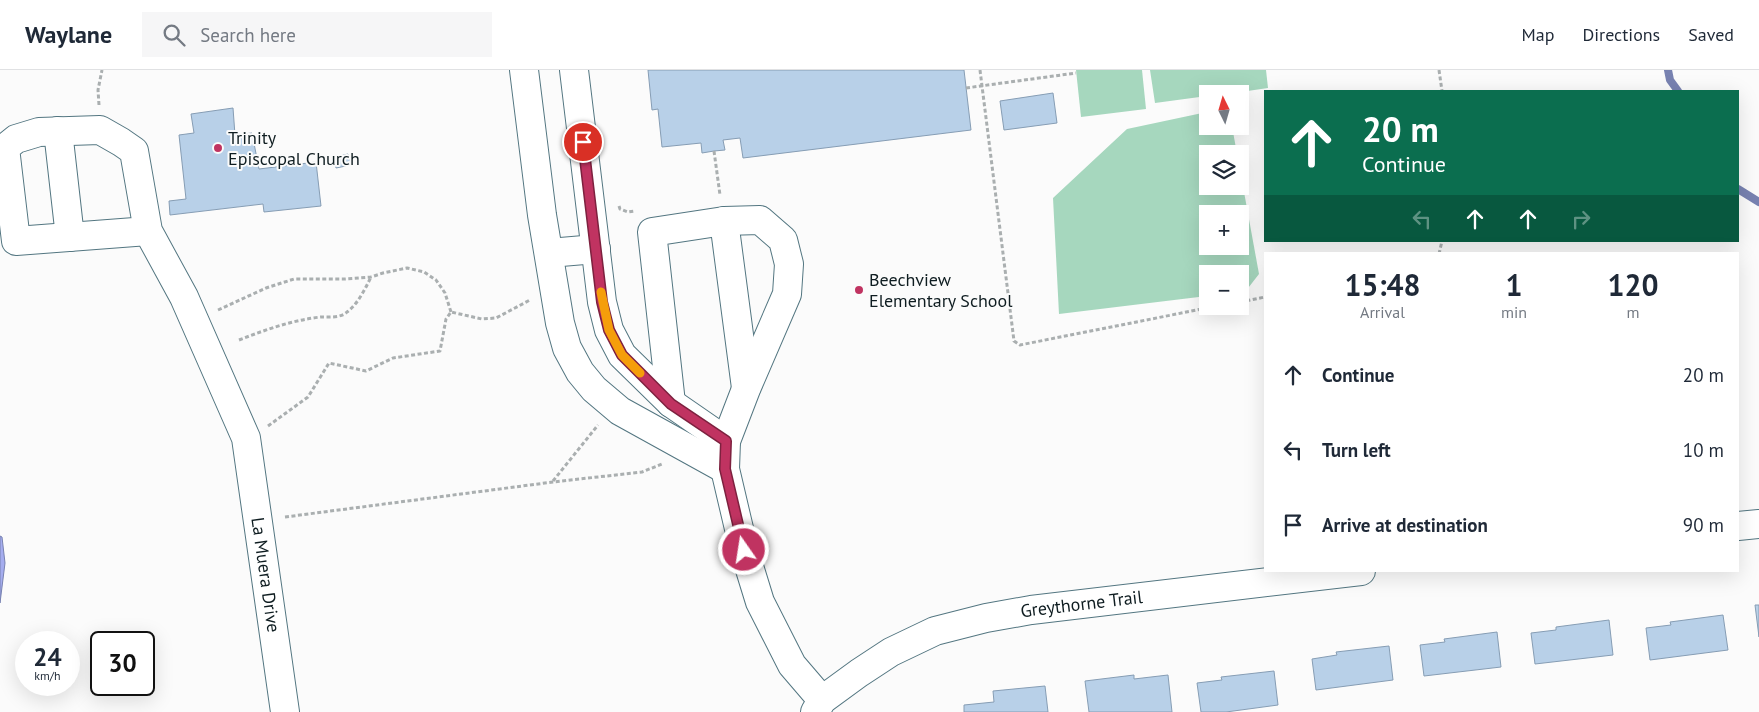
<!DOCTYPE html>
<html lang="en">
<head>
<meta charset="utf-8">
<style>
	:root { --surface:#fff; --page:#f6f6f7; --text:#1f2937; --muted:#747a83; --line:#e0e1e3 }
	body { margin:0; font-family:"PT Sans",sans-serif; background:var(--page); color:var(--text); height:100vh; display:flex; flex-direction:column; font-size:19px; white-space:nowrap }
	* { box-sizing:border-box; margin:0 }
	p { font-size:16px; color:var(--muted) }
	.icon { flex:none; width:28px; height:28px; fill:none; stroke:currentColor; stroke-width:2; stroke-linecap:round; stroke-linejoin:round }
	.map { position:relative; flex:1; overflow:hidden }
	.details { position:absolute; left:1264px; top:182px; width:475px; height:320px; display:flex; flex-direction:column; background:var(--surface); border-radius:0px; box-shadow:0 5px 20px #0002 }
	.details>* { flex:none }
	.guide { position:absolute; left:1264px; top:20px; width:475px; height:152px; border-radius:0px; box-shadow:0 5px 20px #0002; background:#0b6e4f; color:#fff; overflow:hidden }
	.needle { width:32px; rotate:355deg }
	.controls { position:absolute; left:1199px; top:15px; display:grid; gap:10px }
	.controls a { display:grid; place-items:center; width:50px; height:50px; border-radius:0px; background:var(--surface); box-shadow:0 5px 20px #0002; font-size:25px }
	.speed { position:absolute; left:15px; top:561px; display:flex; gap:10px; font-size:25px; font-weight:700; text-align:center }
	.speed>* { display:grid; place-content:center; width:65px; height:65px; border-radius:50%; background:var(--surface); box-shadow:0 5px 20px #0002; line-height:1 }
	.speed small { font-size:12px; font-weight:400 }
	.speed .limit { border:2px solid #111; border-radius:8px; background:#fff; color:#111 }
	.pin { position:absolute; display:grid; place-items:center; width:42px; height:42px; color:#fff; margin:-21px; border:2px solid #fff; border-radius:50%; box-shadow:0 1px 5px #0007 }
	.me { position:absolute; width:55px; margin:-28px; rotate:347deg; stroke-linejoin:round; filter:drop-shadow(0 0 4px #0008) }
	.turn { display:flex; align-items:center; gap:18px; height:105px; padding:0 15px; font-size:22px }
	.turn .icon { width:65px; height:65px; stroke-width:2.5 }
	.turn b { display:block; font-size:35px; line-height:42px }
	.lanes { display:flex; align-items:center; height:48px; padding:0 15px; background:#0003; justify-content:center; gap:25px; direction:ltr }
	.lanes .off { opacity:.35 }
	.eta { display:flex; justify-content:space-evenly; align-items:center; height:85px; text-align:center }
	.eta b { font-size:30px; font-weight:700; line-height:35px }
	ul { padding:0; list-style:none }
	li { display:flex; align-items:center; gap:15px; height:75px; padding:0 15px }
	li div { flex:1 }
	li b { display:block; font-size:19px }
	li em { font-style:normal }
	header { display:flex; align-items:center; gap:30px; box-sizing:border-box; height:70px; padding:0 25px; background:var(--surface); border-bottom:1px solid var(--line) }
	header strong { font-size:24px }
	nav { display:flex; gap:28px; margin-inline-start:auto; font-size:18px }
	.search { width:350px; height:45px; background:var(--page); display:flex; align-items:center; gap:12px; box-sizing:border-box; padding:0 18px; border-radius:0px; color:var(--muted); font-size:19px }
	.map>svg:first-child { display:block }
</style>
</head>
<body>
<header>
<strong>Waylane</strong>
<div class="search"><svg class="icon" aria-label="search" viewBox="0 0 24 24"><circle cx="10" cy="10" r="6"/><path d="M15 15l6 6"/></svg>Search here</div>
<nav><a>Map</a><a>Directions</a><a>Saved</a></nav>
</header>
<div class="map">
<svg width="1759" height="642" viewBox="0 0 1759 642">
	<rect width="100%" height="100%" fill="#fbfbfb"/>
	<g fill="#a6d7be" fill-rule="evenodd">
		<path d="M1076 0H1142L1146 39 1081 47Z"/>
		<path d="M1150 0H1266L1268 18 1227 24H1208L1207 26 1155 33Z"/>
		<path d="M1207 42 1208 56H1232L1237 84H1208V116H1240V100L1259 204 1245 222H1240V204H1208L1207 226 1059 244 1053 128 1127 59ZM1208 144H1240V176H1208Z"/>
	</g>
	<path fill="#a5adef" stroke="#7882b1" d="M0 466 2 467 5 493 0 533Z"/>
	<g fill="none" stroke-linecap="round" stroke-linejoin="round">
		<g stroke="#7882b1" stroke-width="8">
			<path d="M1668 0 1670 10 1678 21"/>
			<path d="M1738 119 1759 132"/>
		</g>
	</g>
	<g fill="#b8d0e8" stroke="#869db4">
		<path d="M648 0H964L971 60 743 88 740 68 723 70 725 80 714 81 702 83 701 73 662 77 658 39 652 40Z"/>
		<path d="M1053 23 1057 53 1004 60 1000 31Z"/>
		<path d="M233 38 235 65 252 63 259 99 316 92 321 136 264 142 263 134 170 145 169 131 186 129 179 65 194 63 191 44Z"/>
		<path d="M348 84 351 95 336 98 334 87Z"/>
		<path d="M1755 535H1759V567Z"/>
		<path d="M1723 545 1728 580 1650 590 1646 558 1671 555 1670 552Z"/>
		<path d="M1609 550 1613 585 1535 594 1531 563 1556 560V557Z"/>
		<path d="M1497 562 1501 597 1424 606 1420 575 1445 572 1444 569Z"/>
		<path d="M1389 576 1393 610 1316 620 1312 589 1337 585 1336 582Z"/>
		<path d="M1274 601 1278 635 1226 642H1201L1197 613 1222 610 1221 607Z"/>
		<path d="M1134 605V609L1168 605 1172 642H1089L1085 611Z"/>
		<path d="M1045 616 1048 642H964V635L994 632 993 621Z"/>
	</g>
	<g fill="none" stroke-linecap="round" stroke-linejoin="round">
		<defs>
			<g id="minor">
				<path d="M524 0 542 145 560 253 567 278 580 302 594 319 620 341 725 399"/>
				<path d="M574 0 602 232 609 260 622 285 671 333 726 371"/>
				<path d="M58 61 70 167"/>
				<path d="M724 151 746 318"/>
				<path id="s1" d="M148 161 16 171 5 78 16 69 39 62 100 60 121 72 134 81 148 161 184 227 246 368 285 642"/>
				<path d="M549 183 596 179"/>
				<path d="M671 333 652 162 724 151 760 150 783 170 789 194 787 224 746 319 726 371 725 399 744 480 760 532 792 595 822 630"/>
				<path d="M1738 456 1759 454"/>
				<path id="s2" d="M815 642 822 630 859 603 891 582 935 561 986 548 1031 540 1361 501"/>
			</g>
		</defs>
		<use href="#minor" stroke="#537681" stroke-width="30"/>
		<g stroke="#aaafb0" stroke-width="3" stroke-dasharray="4 2.5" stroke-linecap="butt">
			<path d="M980 0 1014 271 1020 275 1217 236"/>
			<path d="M1439 0 1442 21"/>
			<path d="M966 18 1076 3"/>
			<path d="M99 35 98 20 102 0"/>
			<path d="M714 81 720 125"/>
			<path d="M619 136 620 139 628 142 635 141"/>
			<path d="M1439 184 1442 171"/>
			<path d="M1240 232 1265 227"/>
			<path d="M218 240 266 218 294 209H345L371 207 383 203 407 198 424 202 436 210 445 223 451 242"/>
			<path d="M239 270C265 260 292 250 321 247 329 247 341 248 347 242 358 234 365 219 371 207"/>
			<path d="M268 356 308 327 329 293 366 301 393 288 440 281 446 249 451 242 482 249 496 248 530 230"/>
			<path d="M553 411 598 355"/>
			<path d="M285 447 553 412 642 402 662 394"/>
		</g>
		<use href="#minor" stroke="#fff" stroke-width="28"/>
	</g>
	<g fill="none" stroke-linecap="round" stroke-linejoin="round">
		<defs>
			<path id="route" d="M583 72 602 232 609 260 622 285 671 334 726 371 725 399 744 480"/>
		</defs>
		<use href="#route" stroke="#7d213f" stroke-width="12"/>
		<use href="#route" stroke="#c03361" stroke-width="9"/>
		<path stroke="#f59e0b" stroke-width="9" d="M601 222 609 260 622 285 640 303"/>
	</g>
	<g fill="#c03361" stroke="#fbfbfb" stroke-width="2">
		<circle cx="218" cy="78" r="5"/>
		<circle cx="859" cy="220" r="5"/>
	</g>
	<g text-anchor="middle" stroke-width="4" stroke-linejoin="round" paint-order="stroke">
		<g font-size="18" fill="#0f1d21" stroke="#fbfbfb" text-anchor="start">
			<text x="228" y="74">Trinity<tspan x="228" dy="21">Episcopal Church</tspan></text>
			<text x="869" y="216">Beechview<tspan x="869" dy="21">Elementary School</tspan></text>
		</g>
		<g font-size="18" fill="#0f1d21" stroke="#fbfbfb">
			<text dy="6" stroke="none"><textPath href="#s1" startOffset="814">La Muera Drive</textPath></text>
			<text dy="6" stroke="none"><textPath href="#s2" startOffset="296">Greythorne Trail</textPath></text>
		</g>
	</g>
</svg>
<div class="controls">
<a><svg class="needle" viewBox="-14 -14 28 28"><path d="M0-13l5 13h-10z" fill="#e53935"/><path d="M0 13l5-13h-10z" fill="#747a83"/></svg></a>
<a><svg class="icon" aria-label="layers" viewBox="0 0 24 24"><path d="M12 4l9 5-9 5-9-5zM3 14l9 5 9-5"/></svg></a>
<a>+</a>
<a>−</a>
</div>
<div class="speed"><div>24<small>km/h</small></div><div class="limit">30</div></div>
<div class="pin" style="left:583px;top:72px;background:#d93025"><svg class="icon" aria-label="arrive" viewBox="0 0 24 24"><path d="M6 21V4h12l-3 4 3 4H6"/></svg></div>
<svg class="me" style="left:744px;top:480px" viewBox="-20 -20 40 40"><circle r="17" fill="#c03361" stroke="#fff" stroke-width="3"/><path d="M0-11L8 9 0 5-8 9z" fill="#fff"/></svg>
<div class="guide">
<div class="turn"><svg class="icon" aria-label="ahead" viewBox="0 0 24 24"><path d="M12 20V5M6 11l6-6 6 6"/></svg><div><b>20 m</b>Continue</div></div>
<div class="lanes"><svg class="icon off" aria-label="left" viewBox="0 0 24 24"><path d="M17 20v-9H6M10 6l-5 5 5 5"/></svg><svg class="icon" aria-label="ahead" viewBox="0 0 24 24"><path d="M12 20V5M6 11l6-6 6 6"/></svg><svg class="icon" aria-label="ahead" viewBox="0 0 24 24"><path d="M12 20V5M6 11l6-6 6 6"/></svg><svg class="icon off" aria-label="right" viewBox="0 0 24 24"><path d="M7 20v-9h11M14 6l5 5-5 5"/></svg></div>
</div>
<section class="details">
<div class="eta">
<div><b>15:48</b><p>Arrival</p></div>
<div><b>1</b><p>min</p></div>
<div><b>120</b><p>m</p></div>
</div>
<ul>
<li><svg class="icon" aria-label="ahead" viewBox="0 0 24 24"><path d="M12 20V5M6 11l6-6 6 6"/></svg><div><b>Continue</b></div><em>20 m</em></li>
<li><svg class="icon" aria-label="left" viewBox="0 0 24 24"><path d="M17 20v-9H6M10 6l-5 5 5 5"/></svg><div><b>Turn left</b></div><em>10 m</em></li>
<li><svg class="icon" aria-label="arrive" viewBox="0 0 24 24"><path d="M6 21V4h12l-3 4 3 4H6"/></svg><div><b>Arrive at destination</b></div><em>90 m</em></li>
</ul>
</section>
</div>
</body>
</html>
